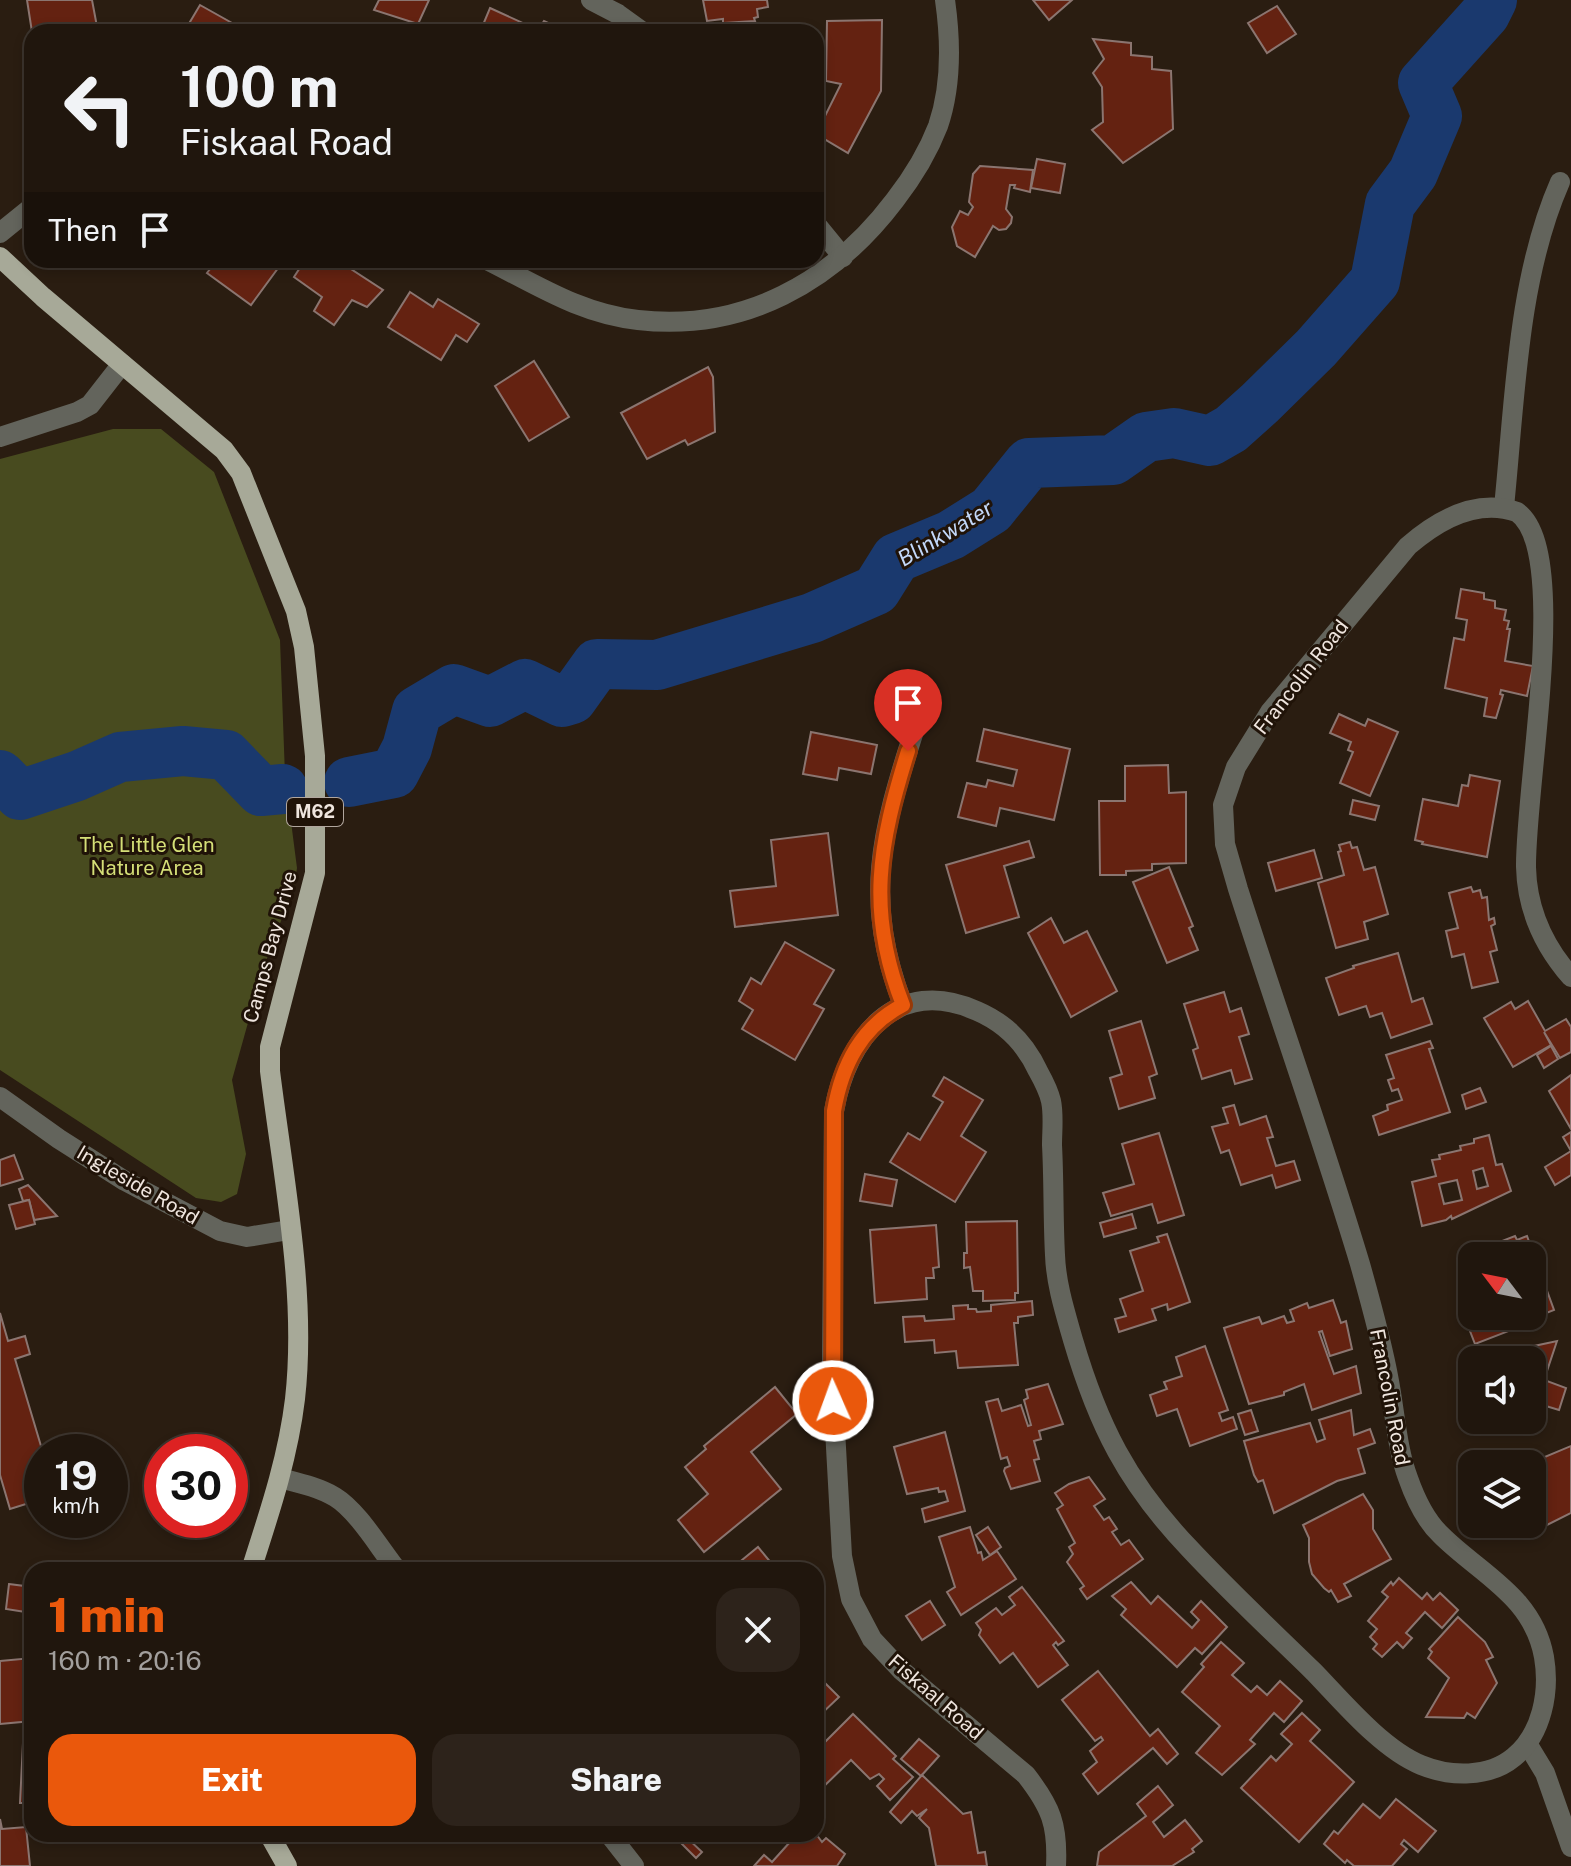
<!DOCTYPE html>
<html lang="en">
<head>
<meta charset="utf-8">
<style>
	:root { --surface:#20160d; --page:#2d231b; --text:#f1f3f6; --muted:#a29f9d; --line:#3d352e; --accent:#ea580c }
	body { margin:0; font-family:"Public Sans",sans-serif; background:var(--page); color:var(--text); height:100vh; display:flex; flex-direction:column; font-size:30px; white-space:nowrap }
	* { box-sizing:border-box; margin:0 }
	p { font-size:26px; color:var(--muted) }
	.icon { flex:none; width:44px; height:44px; fill:none; stroke:currentColor; stroke-width:2; stroke-linecap:round; stroke-linejoin:round }
	.map { position:relative; flex:1; overflow:hidden }
	.drawer { position:absolute; left:24px; top:1562px; width:800px; height:280px; display:flex; flex-direction:column; background:var(--surface); border-radius:24px; box-shadow:0 4px 12px #0003,0 0 0 2px var(--line) }
	.drawer>* { flex:none }
	.guide { position:absolute; left:24px; top:24px; width:800px; height:244px; border-radius:24px; box-shadow:0 4px 12px #0003,0 0 0 2px var(--line); background:#20160d; color:var(--text); overflow:hidden }
	.needle { width:52px; rotate:302deg }
	.buttons { position:absolute; left:1458px; top:1242px; display:grid; gap:16px }
	.buttons a { display:grid; place-items:center; width:88px; height:88px; border-radius:16px; background:var(--surface); box-shadow:0 4px 12px #0003,0 0 0 2px var(--line); font-size:40px }
	.speed { position:absolute; left:24px; top:1434px; display:flex; gap:16px; font-size:40px; font-weight:700; text-align:center }
	.speed>* { display:grid; place-content:center; width:104px; height:104px; border-radius:50%; background:var(--surface); box-shadow:0 4px 12px #0003,0 0 0 2px var(--line); line-height:1 }
	.speed small { font-size:20px; font-weight:400 }
	.speed .limit { border:12px solid #d22; background:#fff; color:#111 }
	.pin { position:absolute; display:grid; place-items:center; width:68px; height:68px; color:#fff; margin:-82px -34px; border-radius:50% 50% 50% 0; rotate:-45deg; box-shadow:0 0 8px #0007 }
	.pin .icon { rotate:45deg }
	.me { position:absolute; width:88px; margin:-44px; rotate:358deg; stroke-linejoin:round; filter:drop-shadow(0 0 6px #0008) }
	.turn { display:flex; align-items:center; gap:28px; height:168px; padding:0 24px; font-size:36px }
	.turn .icon { width:104px; height:104px; stroke-width:2.5 }
	.turn b { display:block; font-size:56px; line-height:68px }
	.then { display:flex; align-items:center; height:76px; padding:0 24px; background:#0003; gap:16px; font-size:30px }
	.round { display:grid; place-items:center; flex:none; width:84px; height:84px; border-radius:24px; background:var(--page) }
	.head { display:flex; align-items:center; justify-content:space-between; height:136px; padding:0 24px }
	h1 { font-size:48px; font-weight:800; line-height:60px; color:var(--accent) }
	.button { display:flex; gap:16px; margin-top:auto; padding:16px 24px }
	.button a { flex:1; height:92px; border-radius:24px; background:var(--accent); color:#fff; font-size:32px; font-weight:800; line-height:92px; text-align:center }
	.button a+a { background:var(--page); color:var(--text) }
	.map>svg:first-child { display:block }
</style>
</head>
<body>
<div class="map">
<svg width="1571" height="1866" viewBox="0 0 1571 1866">
	<rect width="100%" height="100%" fill="#2a1d11"/>
	<path fill="#484b1f" d="M113 429H161L214 472 280 640 285 775 297 868 294 886 263 969 232 1080 246 1154 237 1194 221 1202 196 1198 0 1070V459Z"/>
	<g fill="none" stroke-linecap="round" stroke-linejoin="round">
		<g stroke="#1a396e" stroke-width="50">
			<path d="M0 775 20 795 77 776 120 757 183 751 226 755 261 791 283 789"/>
			<path d="M349 782 394 773 407 748 417 711 454 689 490 702 525 684 562 702 572 699 597 664 657 665 812 618 876 590 896 558 951 535 991 510 1029 463 1113 460 1146 437 1174 433 1210 441 1231 429 1260 403 1316 348 1375 281 1390 204 1413 173 1437 116 1423 83 1485 14 1492 0"/>
		</g>
	</g>
	<g fill="#642211" stroke="#8b7570" stroke-width="2" fill-rule="evenodd">
		<path d="M27 0H92L98 32H32Z"/>
		<path d="M379 0H429L418 24 374 10Z"/>
		<path d="M703 0H767L768 7 757 9 758 17 754 18 755 21 723 23V19L707 21Z"/>
		<path d="M1033 0H1072L1049 20Z"/>
		<path d="M200 5 248 32H184Z"/>
		<path d="M1277 6 1296 34 1267 53 1248 23Z"/>
		<path d="M490 8 538 30 544 21 568 32H480Z"/>
		<path d="M882 20 881 91 848 153 816 134 841 84 826 81 827 21Z"/>
		<path d="M1093 39 1131 43V55L1152 57V69L1171 71 1173 129 1123 163 1092 130 1103 122 1102 87 1093 73 1104 59Z"/>
		<path d="M1037 159 1065 164 1060 193 1031 188Z"/>
		<path d="M980 166 1033 170 1030 192 1014 188 1015 185H1010L1006 209 1012 217 1011 223 1006 229 999 230 993 226 975 257 957 246 952 227 960 211 968 215 973 207 969 202 973 174Z"/>
		<path d="M217 260H284L251 305 207 273Z"/>
		<path d="M305 260H337L383 290 367 307 352 300 334 325 314 311 322 297 294 277Z"/>
		<path d="M410 292 433 307 438 299 479 324 467 342 456 335 441 360 388 327Z"/>
		<path d="M534 361 569 417 529 441 495 386Z"/>
		<path d="M708 367 713 377 715 432 688 445 685 440 647 459 621 413Z"/>
		<path d="M1461 589 1484 593V599L1495 601V608L1506 610 1504 620 1509 621 1507 629H1510L1505 661 1533 666 1527 696 1501 690 1500 694 1503 695 1496 718 1484 716 1487 698 1445 688 1454 638 1464 640 1467 620 1456 618Z"/>
		<path d="M1339 714 1365 726 1368 719 1398 732 1370 796 1340 783 1353 752 1348 750 1351 742 1330 733Z"/>
		<path d="M984 729 1070 749 1054 820 1000 808 996 826 958 817 967 783 986 787 988 780 1013 786 1017 770 977 761Z"/>
		<path d="M811 732 877 745 871 774 839 768 837 780 803 774Z"/>
		<path d="M1168 765 1169 793 1186 792V863L1152 864V870L1126 871V875H1100L1099 801H1125V766Z"/>
		<path d="M1470 775 1500 781 1487 857 1422 844 1423 842 1415 840 1423 799 1458 806 1462 785 1468 786Z"/>
		<path d="M1353 800 1379 806 1375 820 1350 814Z"/>
		<path d="M828 833 838 915 735 927 730 891 776 886 771 840Z"/>
		<path d="M1029 841 1034 857 1004 866 1019 917 966 933 946 865Z"/>
		<path d="M1350 842 1352 848 1357 847 1364 870 1375 867 1388 914 1364 922 1368 939 1336 948 1318 883 1344 875 1338 852 1341 851 1339 845Z"/>
		<path d="M1314 850 1322 878 1276 891 1268 863Z"/>
		<path d="M1169 867 1193 926 1189 928 1198 950 1167 963 1133 882Z"/>
		<path d="M1471 887 1473 892 1480 890 1482 898 1487 897 1489 920 1494 918 1495 924 1491 926 1497 950 1490 952 1498 982 1472 988 1464 954 1452 957 1446 931 1458 928 1449 893Z"/>
		<path d="M1051 918 1064 943 1087 931 1117 991 1071 1017 1028 933Z"/>
		<path d="M785 942 834 970 814 1004 824 1009 795 1060 742 1029 753 1010 739 1001 751 978 761 984Z"/>
		<path d="M1398 953 1412 1002 1423 998 1432 1024 1391 1038 1382 1013 1370 1017 1366 1006 1339 1015 1326 978 1354 968 1353 966Z"/>
		<path d="M1224 992 1230 1012 1241 1008 1249 1034 1239 1037 1252 1079 1235 1084 1231 1070 1202 1079 1193 1050 1198 1048 1184 1004Z"/>
		<path d="M1528 1001 1545 1031 1566 1019 1571 1027V1052L1560 1058 1544 1032 1551 1045 1513 1067 1484 1018 1511 1002 1515 1009Z"/>
		<path d="M1141 1021 1157 1074 1149 1077 1155 1098 1119 1109 1110 1078 1122 1074 1109 1031Z"/>
		<path d="M1430 1041 1433 1048 1429 1049 1450 1112 1379 1135 1373 1116 1388 1110 1387 1105 1402 1100 1398 1089 1392 1091 1388 1080 1394 1078 1386 1055Z"/>
		<path d="M1551 1046 1558 1059 1544 1068 1537 1055Z"/>
		<path d="M1571 1075V1129L1549 1091Z"/>
		<path d="M944 1077 983 1100 961 1136 986 1152 955 1202 890 1162 908 1133 920 1140 943 1102 933 1096Z"/>
		<path d="M1480 1088 1486 1102 1466 1109 1462 1095Z"/>
		<path d="M1234 1105 1240 1125 1266 1116 1273 1137 1267 1138 1276 1166 1294 1161 1300 1180 1276 1188 1272 1175 1241 1185 1229 1150 1221 1153 1212 1127 1228 1123 1223 1108Z"/>
		<path d="M1571 1132V1175L1555 1185 1545 1167 1571 1151 1563 1137Z"/>
		<path d="M1159 1133 1184 1215 1158 1223 1152 1204 1111 1216 1103 1193 1134 1184 1122 1144Z"/>
		<path d="M1489 1135 1496 1165 1502 1164 1511 1191 1452 1219 1451 1216 1446 1220 1422 1226 1412 1182 1436 1176 1432 1160 1440 1159 1439 1155 1461 1150 1460 1146 1474 1143V1139ZM1483 1168 1488 1186 1477 1189 1473 1171ZM1457 1180 1462 1200 1444 1204 1439 1184Z"/>
		<path d="M14 1155 23 1179 0 1186V1160Z"/>
		<path d="M865 1174 897 1180 892 1206 860 1201Z"/>
		<path d="M28 1185 57 1216 34 1220 29 1200 23 1201 19 1189Z"/>
		<path d="M29 1200 35 1224 16 1229 9 1205Z"/>
		<path d="M1132 1214 1136 1228 1104 1237 1100 1223Z"/>
		<path d="M1017 1221 1018 1293H1015V1300L983 1301V1291H973L970 1267 964 1268V1253H967L966 1222Z"/>
		<path d="M936 1225 939 1267 933 1268 934 1278H926L927 1299 875 1303 870 1230Z"/>
		<path d="M1167 1234 1190 1302 1168 1310 1167 1304 1152 1309 1156 1320 1119 1332 1115 1319 1126 1316 1120 1299 1143 1291 1130 1251 1159 1242 1157 1237Z"/>
		<path d="M1515 1236 1517 1240 1527 1236 1554 1310 1536 1317 1537 1320 1475 1344 1463 1313 1472 1309V1316H1532V1256H1479L1490 1250 1489 1246Z"/>
		<path d="M1333 1300 1341 1323 1346 1321 1352 1349 1330 1356 1322 1331 1319 1332 1334 1374 1356 1366 1361 1393 1312 1410 1304 1384 1284 1392V1395L1249 1404 1224 1328 1259 1317 1262 1324 1284 1316 1287 1323 1294 1321 1290 1310 1307 1303 1309 1308Z"/>
		<path d="M1032 1301 1033 1315 1018 1317V1323H1014L1018 1365 958 1368 956 1351 935 1353 934 1340 905 1342 903 1317 924 1316 925 1321 954 1319 953 1306 968 1305V1309H976L977 1312 991 1311V1305Z"/>
		<path d="M0 1313 8 1341 25 1336 30 1354 15 1359 41 1446 61 1440 64 1452H42V1499L10 1509 0 1475Z"/>
		<path d="M1557 1341 1544 1380 1566 1388 1559 1410 1536 1403 1532 1415V1360H1516L1520 1349Z"/>
		<path d="M1205 1346 1228 1410 1219 1413 1222 1421 1233 1417 1237 1429 1190 1446 1177 1409 1157 1416 1150 1395 1167 1389 1164 1382 1182 1376 1176 1357Z"/>
		<path d="M1048 1384 1063 1424 1039 1431 1041 1439 1034 1441 1039 1459 1034 1460 1040 1481 1011 1489 1004 1471 1005 1468 1010 1466 1007 1457 1001 1459 986 1402 998 1399 1002 1411 1021 1405 1028 1426 1031 1425 1024 1400 1028 1398 1026 1390Z"/>
		<path d="M775 1387 797 1414 751 1452 781 1489 704 1552 678 1520 708 1494 685 1467 706 1449 704 1446Z"/>
		<path d="M1251 1410 1258 1431 1245 1435 1238 1414Z"/>
		<path d="M1351 1410 1354 1435 1370 1429 1375 1443 1358 1449 1365 1473 1337 1481 1274 1513 1263 1480 1258 1482 1254 1475 1244 1441 1310 1423 1317 1442 1325 1439 1319 1420Z"/>
		<path d="M1498 1420H1530L1527 1430Z"/>
		<path d="M945 1432 965 1511 925 1522 922 1509 948 1501 945 1491 939 1492 938 1488 907 1494 894 1447Z"/>
		<path d="M1571 1446V1513L1545 1526 1532 1503V1464H1528Z"/>
		<path d="M1089 1477 1105 1499 1094 1506 1104 1520 1109 1517 1117 1529 1112 1532 1121 1545 1129 1540 1143 1559 1087 1599 1080 1589 1084 1586 1067 1562 1073 1554 1069 1547 1075 1543 1057 1509 1063 1505 1055 1493 1069 1484Z"/>
		<path d="M1472 1484V1517L1459 1491Z"/>
		<path d="M1363 1494 1373 1510V1529L1391 1559 1344 1584 1351 1596 1338 1602 1331 1590 1329 1592 1324 1588 1312 1574 1309 1562V1538L1303 1525Z"/>
		<path d="M970 1527 978 1553 981 1552 983 1560 997 1551 1016 1579 961 1615 947 1592 955 1587 939 1537Z"/>
		<path d="M988 1527 1001 1547 990 1555 976 1535Z"/>
		<path d="M758 1547 777 1570H732L731 1569Z"/>
		<path d="M1399 1578 1422 1599 1427 1593 1433 1600 1440 1593 1458 1610 1442 1628 1425 1612 1406 1633 1412 1638 1403 1648 1397 1642 1382 1657 1373 1649 1377 1644 1370 1637 1377 1629 1368 1621 1388 1597 1382 1592 1391 1582 1393 1585Z"/>
		<path d="M1131 1582 1151 1604 1158 1596 1192 1628 1199 1620 1191 1612 1201 1601 1227 1627 1202 1654 1195 1648 1177 1667 1121 1615 1126 1609 1112 1596Z"/>
		<path d="M9 1584 32 1587V1613L6 1609Z"/>
		<path d="M1022 1587 1064 1641 1058 1645 1056 1642 1053 1645 1068 1665 1038 1687 1013 1653 1000 1663 979 1635 981 1630 976 1623 996 1608 1002 1615 1015 1605 1009 1597Z"/>
		<path d="M930 1601 945 1625 922 1640 906 1616Z"/>
		<path d="M1458 1617 1485 1642 1493 1657 1486 1660 1497 1683 1475 1718 1467 1713 1464 1718 1426 1717 1449 1678 1428 1658 1432 1652 1429 1649Z"/>
		<path d="M1221 1642 1244 1663 1232 1675 1251 1692 1257 1686 1267 1695 1280 1681 1302 1701 1284 1722 1274 1713 1250 1740 1255 1744 1222 1775 1196 1753 1220 1726 1182 1692 1204 1667 1201 1664Z"/>
		<path d="M32 1658V1721L0 1724V1661Z"/>
		<path d="M1098 1671 1150 1736 1158 1729 1178 1754 1167 1764 1153 1748 1098 1794 1083 1774 1097 1762 1090 1751 1103 1740 1101 1737 1095 1741 1062 1700Z"/>
		<path d="M816 1674 839 1697 816 1719Z"/>
		<path d="M1302 1713 1320 1730 1310 1741 1354 1782 1299 1842 1241 1788 1271 1756 1276 1761 1292 1744 1281 1734Z"/>
		<path d="M853 1714 896 1756 893 1759 913 1777 890 1800 877 1786 884 1779 879 1774 870 1779 851 1760 819 1791 816 1788V1751Z"/>
		<path d="M919 1739 939 1756 921 1776 901 1759Z"/>
		<path d="M23 1743H32V1803H20Z"/>
		<path d="M922 1775 963 1814 971 1812 978 1853 985 1852 987 1866H936L929 1828 919 1818 927 1809 917 1816 912 1811 901 1823 890 1812Z"/>
		<path d="M1158 1786 1173 1805 1153 1822 1164 1837 1185 1820 1202 1841 1192 1849 1194 1852 1172 1866H1097L1099 1852 1146 1816 1137 1804Z"/>
		<path d="M1396 1799 1436 1831 1418 1852 1404 1840 1401 1844 1407 1849 1392 1866H1354L1347 1860 1345 1863 1324 1844 1334 1831 1338 1834 1363 1804 1380 1818Z"/>
		<path d="M0 1819 2 1829 26 1827 30 1866H0Z"/>
		<path d="M672 1834H689L686 1837 702 1852 696 1858Z"/>
		<path d="M780 1834H816L822 1842 826 1838 845 1854 837 1866H754L764 1855 772 1862 790 1842Z"/>
	</g>
	<g fill="none" stroke-linecap="round" stroke-linejoin="round">
		<g stroke="#63645c" stroke-width="20">
			<path d="M591 0 618 14 643 32"/>
			<path d="M816 224 843 257"/>
			<path d="M0 233 32 207"/>
			<path d="M487 260C537 285 581 314 638 320 744 332 833 282 895 200 912 178 928 152 938 126 952 85 951 42 945 0"/>
			<path d="M0 437 77 412 90 405 122 364"/>
			<path d="M1504 507C1515 401 1517 280 1560 182"/>
			<path d="M903 1005C863 900 881 834 914 731"/>
			<path d="M0 1097 59 1139 125 1181 220 1231 247 1237 289 1230"/>
			<path d="M280 1478C299 1483 318 1487 335 1497 358 1511 380 1549 397 1570"/>
			<path d="M1528 1745 1545 1773 1571 1847"/>
			<path d="M609 1834 634 1866"/>
			<path d="M1056 1866C1058 1825 1051 1807 1026 1775L901 1670 872 1639 851 1599 842 1556 832 1375 834 1111C847 1037 897 975 977 1011 1005 1023 1025 1043 1038 1071 1043 1080 1049 1092 1051 1101 1054 1115 1052 1131 1052 1145 1054 1182 1053 1218 1055 1255 1056 1284 1065 1312 1073 1340 1098 1425 1127 1483 1189 1548 1229 1591 1272 1631 1314 1672 1343 1702 1382 1749 1421 1765 1450 1777 1489 1778 1514 1757 1542 1734 1550 1692 1544 1657 1533 1596 1480 1574 1441 1535 1425 1520 1415 1498 1408 1478 1397 1449 1395 1413 1389 1381 1382 1342 1371 1303 1360 1264 1322 1138 1278 1014 1238 889L1225 844 1223 805 1236 767 1270 712 1408 546C1438 520 1477 498 1517 512 1571 550 1525 785 1526 867 1527 910 1543 945 1571 977"/>
		</g>
		<g stroke="#a7a998" stroke-width="20">
			<path d="M0 257 43 297 224 450 241 473 296 611 304 647 315 756V873L270 1047V1071C283 1177 307 1293 295 1399 288 1458 269 1514 251 1570"/>
			<path d="M269 1834 287 1866"/>
		</g>
	</g>
	<g fill="none" stroke-linecap="round" stroke-linejoin="round">
		<defs>
			<path id="route" d="M833 1401 834 1111C842 1065 861 1027 903 1005 866 911 879 844 908 751"/>
		</defs>
		<use href="#route" stroke="#983908" stroke-width="20"/>
		<use href="#route" stroke="#ea580c" stroke-width="14"/>
	</g>
	<g text-anchor="middle" stroke-width="6" stroke-linejoin="round" paint-order="stroke">
		<rect fill="#201308" stroke="#b1a69e" stroke-width="2" x="287" y="798" width="56" height="28" rx="6"/>
		<g font-size="18" font-weight="bold" fill="#efe5de">
			<text x="315" y="818">M62</text>
		</g>
		<g font-size="20" fill="#efe5de" stroke="#201308">
			<text transform="translate(1301 677) rotate(-52)" y="7">Francolin Road</text>
			<text transform="translate(270 947) rotate(-75)" y="7">Camps Bay Drive</text>
			<text transform="translate(138 1185) rotate(30)" y="7">Ingleside Road</text>
			<text transform="translate(1390 1397) rotate(79)" y="7">Francolin Road</text>
			<text transform="translate(936 1697) rotate(41)" y="7">Fiskaal Road</text>
		</g>
		<g font-size="20" fill="#d5df77" stroke="#201308">
			<text x="147" y="852">The Little Glen<tspan x="147" dy="23">Nature Area</tspan></text>
		</g>
		<g font-size="22" font-style="italic" fill="#c3d8f9" stroke="#201308">
			<text transform="translate(945 533) rotate(-31)" y="8">Blinkwater</text>
		</g>
	</g>
</svg>
<div class="buttons">
<a><svg class="needle" viewBox="-14 -14 28 28"><path d="M0-13l5 13h-10z" fill="#e53935"/><path d="M0 13l5-13h-10z" fill="#a29f9d"/></svg></a>
<a><svg class="icon" aria-label="sound" viewBox="0 0 24 24"><path d="M4 9h4l5-4v14l-5-4H4zM17 9q2 3 0 6"/></svg></a>
<a><svg class="icon" aria-label="layers" viewBox="0 0 24 24"><path d="M12 4l9 5-9 5-9-5zM3 14l9 5 9-5"/></svg></a>
</div>
<div class="speed"><div>19<small>km/h</small></div><div class="limit">30</div></div>
<div class="pin" style="left:908px;top:751px;background:#d93025"><svg class="icon" aria-label="arrive" viewBox="0 0 24 24"><path d="M6 21V4h12l-3 4 3 4H6"/></svg></div>
<svg class="me" style="left:833px;top:1401px" viewBox="-20 -20 40 40"><circle r="17" fill="#ea580c" stroke="#fff" stroke-width="3"/><path d="M0-11L8 9 0 5-8 9z" fill="#fff"/></svg>
<div class="guide">
<div class="turn"><svg class="icon" aria-label="left" viewBox="0 0 24 24"><path d="M17 20v-9H6M10 6l-5 5 5 5"/></svg><div><b>100 m</b>Fiskaal Road</div></div>
<div class="then">Then<svg class="icon" aria-label="arrive" viewBox="0 0 24 24"><path d="M6 21V4h12l-3 4 3 4H6"/></svg></div>
</div>
<section class="drawer">
<div class="head"><div><h1>1 min</h1><p>160 m · 20:16</p></div><a class="round"><svg class="icon" aria-label="close" viewBox="0 0 24 24"><path d="M6 6l12 12M18 6L6 18"/></svg></a></div>
<div class="button"><a>Exit</a><a>Share</a></div>
</section>
</div>
</body>
</html>
